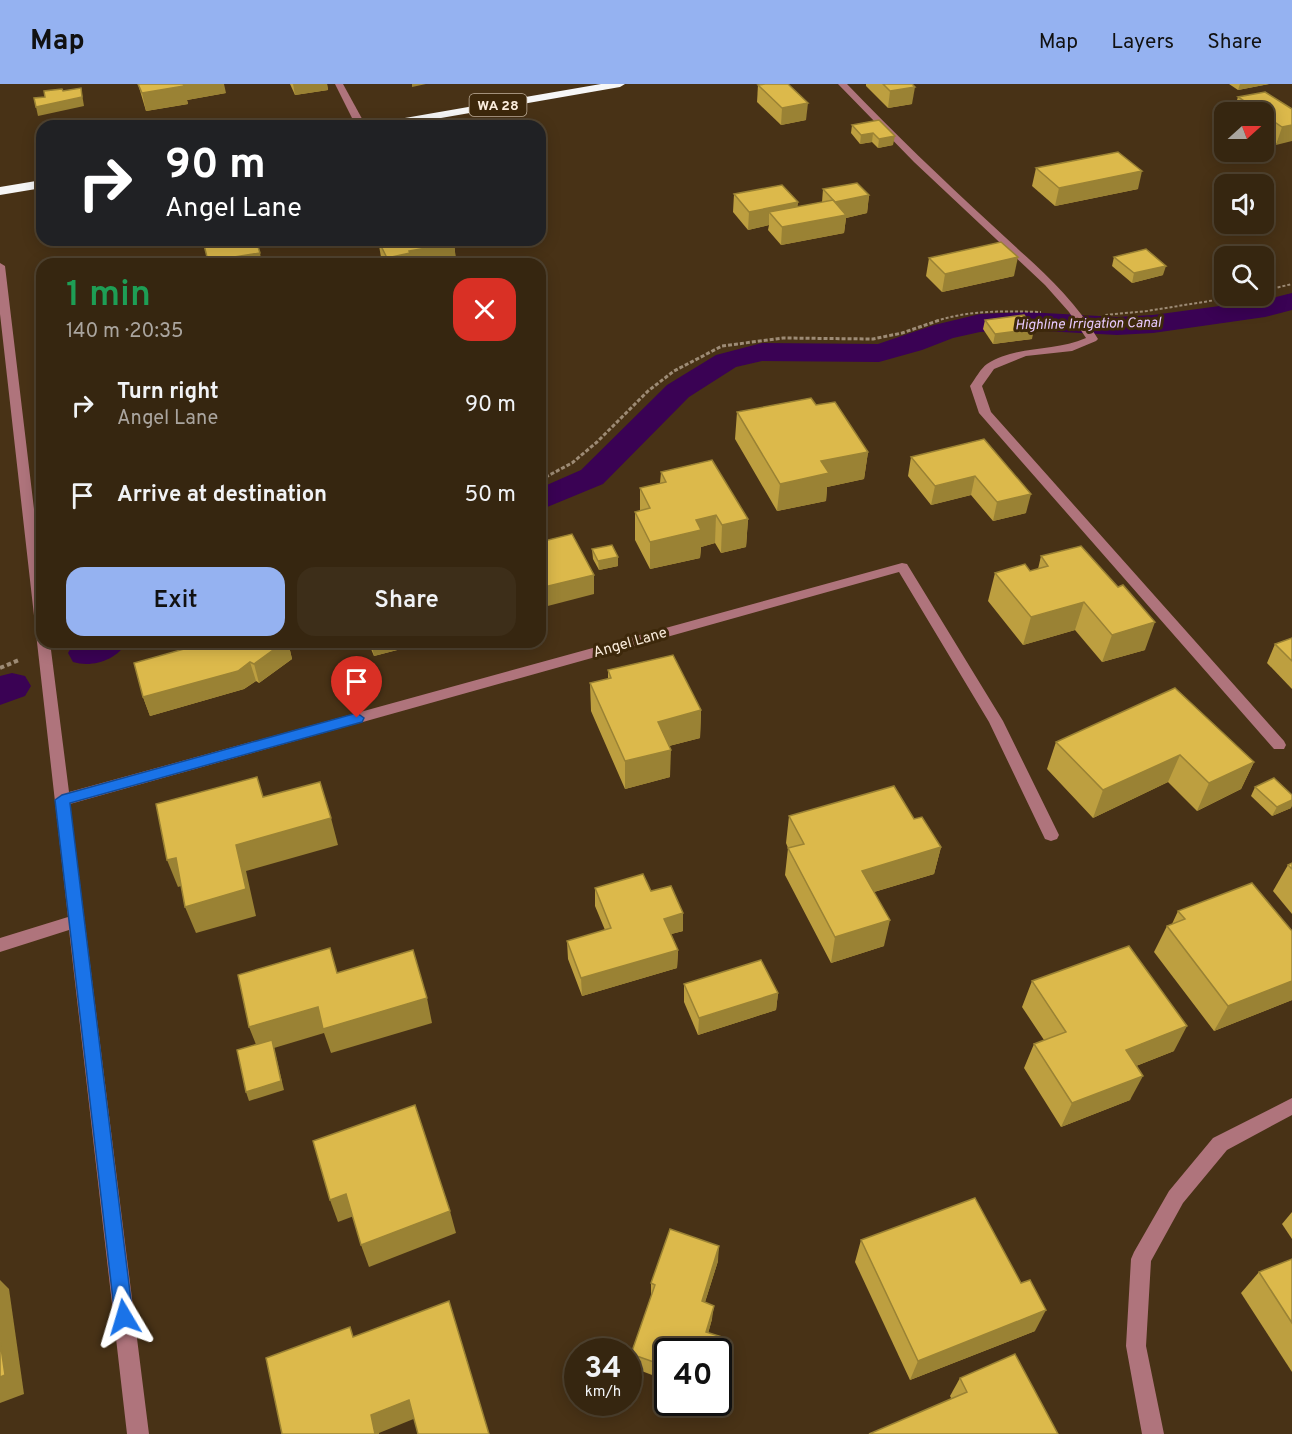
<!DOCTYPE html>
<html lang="en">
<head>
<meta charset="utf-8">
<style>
	:root { --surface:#362610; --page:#3d2e19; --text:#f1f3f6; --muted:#aaa59f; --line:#504330; --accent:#95b2f1 }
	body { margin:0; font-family:Overpass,sans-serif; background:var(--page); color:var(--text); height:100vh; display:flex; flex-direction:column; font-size:22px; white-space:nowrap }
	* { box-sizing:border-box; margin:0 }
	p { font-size:20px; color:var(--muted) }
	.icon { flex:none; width:33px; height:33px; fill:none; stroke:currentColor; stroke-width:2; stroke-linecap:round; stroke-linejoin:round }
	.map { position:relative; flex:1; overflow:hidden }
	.panel { position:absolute; left:36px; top:174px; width:510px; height:390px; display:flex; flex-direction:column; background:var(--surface); border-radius:18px; box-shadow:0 3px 15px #0003,0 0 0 2px var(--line) }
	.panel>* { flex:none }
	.guide { position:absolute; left:36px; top:36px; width:510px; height:126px; border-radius:18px; box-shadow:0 3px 15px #0003,0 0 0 2px var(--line); background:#202124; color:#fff; overflow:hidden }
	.needle { width:39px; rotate:69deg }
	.controls { position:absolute; left:1214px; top:18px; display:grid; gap:12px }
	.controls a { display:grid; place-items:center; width:60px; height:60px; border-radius:12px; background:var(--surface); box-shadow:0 3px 15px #0003,0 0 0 2px var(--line); font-size:30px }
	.speed { position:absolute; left:564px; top:1254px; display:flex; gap:12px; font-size:30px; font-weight:700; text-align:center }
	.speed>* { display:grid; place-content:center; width:78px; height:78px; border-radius:50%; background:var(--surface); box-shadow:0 3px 15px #0003,0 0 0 2px var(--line); line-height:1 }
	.speed small { font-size:15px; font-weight:400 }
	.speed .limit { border:3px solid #111; border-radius:9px; background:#fff; color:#111 }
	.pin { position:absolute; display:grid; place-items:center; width:51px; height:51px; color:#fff; margin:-62px -26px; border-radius:50% 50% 50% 0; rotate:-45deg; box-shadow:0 0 6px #0007 }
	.pin .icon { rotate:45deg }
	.me { position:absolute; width:66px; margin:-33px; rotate:353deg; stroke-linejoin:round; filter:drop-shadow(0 0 4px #0008) }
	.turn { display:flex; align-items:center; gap:21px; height:126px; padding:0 30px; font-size:27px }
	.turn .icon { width:78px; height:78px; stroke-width:2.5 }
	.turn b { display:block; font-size:42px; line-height:51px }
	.round { display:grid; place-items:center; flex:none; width:63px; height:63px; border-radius:18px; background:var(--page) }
	.headline { display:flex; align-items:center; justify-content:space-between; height:102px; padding:0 30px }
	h1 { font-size:36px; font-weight:600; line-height:45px; color:#1e9e55 }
	.primary-button { display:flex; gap:12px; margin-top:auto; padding:12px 30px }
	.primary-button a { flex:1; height:69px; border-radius:18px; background:var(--accent); color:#111; font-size:24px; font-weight:600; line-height:69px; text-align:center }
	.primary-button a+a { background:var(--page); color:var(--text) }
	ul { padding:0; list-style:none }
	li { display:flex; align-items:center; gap:18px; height:90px; padding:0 30px }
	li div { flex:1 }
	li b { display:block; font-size:22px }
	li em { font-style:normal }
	header { display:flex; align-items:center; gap:36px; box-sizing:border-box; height:84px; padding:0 30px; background:var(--accent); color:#111 }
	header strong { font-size:28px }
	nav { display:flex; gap:33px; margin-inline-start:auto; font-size:21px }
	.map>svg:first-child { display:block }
</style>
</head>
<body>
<header>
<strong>Map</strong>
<nav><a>Map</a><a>Layers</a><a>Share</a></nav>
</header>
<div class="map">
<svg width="1292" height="1350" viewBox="0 0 1292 1350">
	<rect width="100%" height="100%" fill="#483216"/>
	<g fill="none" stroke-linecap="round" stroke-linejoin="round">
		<g fill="#3a0254" fill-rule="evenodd">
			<path d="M1292 209V226L1265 233 1153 249 1117 251 1026 246 980 248 953 254 922 266 879 278 762 277 736 283 689 313 603 400 540 426V404L581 386 667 301 716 271 762 259 878 260 934 241 980 230 1026 228 1117 233 1153 231 1264 216Z"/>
			<path d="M77 558H127C117 576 92 584 73 578L68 569 73 560Z"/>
			<path d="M12 589 25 592 31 602 25 612 0 621V592Z"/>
		</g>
		<g stroke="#9d8b75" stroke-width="2" stroke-dasharray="3 2" stroke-linecap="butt">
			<path d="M1263 207 1292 200"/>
			<path d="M1105 231 1147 227 1241 212"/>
			<path d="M936 237C971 226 1004 227 1041 228"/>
		</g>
		<path stroke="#9d8b75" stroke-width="3" stroke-dasharray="4 2" stroke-linecap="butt" d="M540 396 572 379 597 358 648 307 674 287 722 262 783 254 873 255 902 249 940 236"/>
		<path stroke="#9d8b75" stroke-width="4" stroke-dasharray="4.5 3" stroke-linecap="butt" d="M0 584 19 576"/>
		<g fill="#af747c" fill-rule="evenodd">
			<path d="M335 0H343L366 42H356Z"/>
			<path d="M838 0H847C894 49 942 95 992 141 1030 177 1071 209 1098 255L1096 257 1072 267 1026 272 994 285 982 302 991 328 1284 657 1286 661 1284 665H1274L979 329 970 302C975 295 981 284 987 280 1017 261 1054 268 1086 254L1069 228 1045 201 914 78Z"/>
			<path d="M0 179 5 182 42 492V558H50L69 708 902 479 907 480 1003 637 1059 751 1057 755 1051 757 1045 755 989 638 899 488 70 720 149 1350H127L69 846 0 868V854L68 833 0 230Z"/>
			<path d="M1292 1014V1031L1227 1066 1183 1119 1151 1177 1146 1262 1164 1350H1142L1126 1262 1131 1175 1134 1168 1169 1107 1213 1054Z"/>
		</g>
		<g fill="#f6f6f6" fill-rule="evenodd">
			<path d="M601 0H625L620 3 395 42H370L376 39Z"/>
			<path d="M42 96V104L0 111V103Z"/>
		</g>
	</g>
	<g fill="#bd9f40">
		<path d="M138 0 226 9 187 16 188 20 146 27Z"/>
		<path d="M290 0H327L328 6 295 11Z"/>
		<path d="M866 0H912V20L888 24 866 2Z"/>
		<path d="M1229 0H1269L1238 6Z"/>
		<path d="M758 1 806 36 781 41 757 18Z"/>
		<path d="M1238 13 1292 25 1276 61 1263 51V28H1233Z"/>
		<path d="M879 36 893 61 878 64 872 58 860 60 851 49 852 41Z"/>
		<path d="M1036 84 1138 105 1055 122 1032 102Z"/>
		<path d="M823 105 869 111 867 129 846 134 844 149 781 161 768 146 769 141 748 146 733 128 734 110 798 118 797 123 822 118Z"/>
		<path d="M378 156H452L454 159 456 177 441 180H384L381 173Z"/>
		<path d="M1114 173 1163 191 1132 199 1112 182Z"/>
		<path d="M929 174 1014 192 942 208 926 192Z"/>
		<path d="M985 236 1032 255 993 260 983 245Z"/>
		<path d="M816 321 868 368 864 395 827 403 826 417 777 427 735 355 737 328Z"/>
		<path d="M984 355 1026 429 993 437 971 411 931 421 908 392 911 373Z"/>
		<path d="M661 388 748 435 746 463 721 469 715 459 701 463 700 474 650 485 635 456V428L640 427V404L660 399Z"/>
		<path d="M592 465 618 482 599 486 593 475Z"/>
		<path d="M1041 472 1145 566 1102 578 1075 546 1023 561 988 517 995 489 1030 487 1038 485Z"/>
		<path d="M1292 554V605L1267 579 1275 560Z"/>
		<path d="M209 558H288L292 575 259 599 256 597 244 605 150 632 143 613Z"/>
		<path d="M368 558H428L374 572Z"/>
		<path d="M608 586 701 626 700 654 669 662 670 693 625 705 591 627 590 599 608 595Z"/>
		<path d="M1056 658 1254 678 1241 705 1197 727 1168 698 1093 734 1047 685Z"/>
		<path d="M1255 703 1291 724 1272 732 1251 712Z"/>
		<path d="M789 732 914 735 941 763 934 790 874 808 884 862 831 879 785 791 788 764 786 759Z"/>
		<path d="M1292 779V830L1273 807 1288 781Z"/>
		<path d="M595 804 651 807 683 829V847L671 850 678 866 677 884 582 912 568 875 567 857 605 846 595 822Z"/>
		<path d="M1178 827 1292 847V916L1214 947 1154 868 1167 842 1172 840Z"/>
		<path d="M1032 897 1174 967 1136 982 1130 1016 1061 1043 1024 984 1034 960 1044 956 1022 923Z"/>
		<path d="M684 900 778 909 776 926 698 951 684 918Z"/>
		<path d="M1292 1128V1155L1282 1140Z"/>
		<path d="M861 1156 1035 1247 910 1296 855 1178Z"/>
		<path d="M1292 1175V1288L1241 1209 1259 1188Z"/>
		<path d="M718 1177 705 1218 712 1235 708 1249 721 1267 718 1274V1268H668V1297L631 1283V1270L651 1213V1199Z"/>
		<path d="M960 1294 1058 1350 951 1314 950 1312Z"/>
	</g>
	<g fill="#9a8234">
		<path d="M183 0H224L226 9 187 16 188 20 146 27 142 9Z"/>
		<path d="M293 0H327L328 6 295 11Z"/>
		<path d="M412 0H426L412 3Z"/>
		<path d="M1240 0H1269L1238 6Z"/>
		<path d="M915 3 912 20 888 24 890 7Z"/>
		<path d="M81 4 84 22 38 32 36 23Z"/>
		<path d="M808 19 806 36 781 41 782 24Z"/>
		<path d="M1292 41V57L1276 61 1282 43Z"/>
		<path d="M873 49 872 58 860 60 861 51Z"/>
		<path d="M895 52 893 61 878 64 879 55Z"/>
		<path d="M1142 87 1138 105 1055 122 1059 104Z"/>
		<path d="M869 111 867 129 846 134 844 149 781 161 782 143 835 118Z"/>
		<path d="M798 118 796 136 769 128V141L748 146 749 128Z"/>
		<path d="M454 159 456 177 441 180H388L387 174 409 167Z"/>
		<path d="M260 169 262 180H209L208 177Z"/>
		<path d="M1018 173 1014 192 942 208 945 190Z"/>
		<path d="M1166 182 1163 191 1132 199 1134 189Z"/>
		<path d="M1034 245 1032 255 993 260 995 250Z"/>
		<path d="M868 368 864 395 827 403 826 417 777 427 780 400 821 377Z"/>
		<path d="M975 392 971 411 931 421 935 402Z"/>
		<path d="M1031 410 1026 429 993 437 997 418Z"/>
		<path d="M716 431 715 459 701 463 700 474 650 485V458L696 436Z"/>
		<path d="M748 435 746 463 721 469 722 441Z"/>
		<path d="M618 473V482L599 486 598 477Z"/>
		<path d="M594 491V510L540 524V504Z"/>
		<path d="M1084 518 1075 546 1023 561 1031 533Z"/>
		<path d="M1155 538 1145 566 1102 578 1112 551Z"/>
		<path d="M284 558H288L292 575 259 599 254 580Z"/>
		<path d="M371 558H428L374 572Z"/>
		<path d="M250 578 256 597 244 605 150 632 143 613Z"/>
		<path d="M701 626 700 654 657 665 658 638Z"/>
		<path d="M671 666 670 693 625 705V677Z"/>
		<path d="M1180 671 1168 698 1093 734 1103 706Z"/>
		<path d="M1254 678 1241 705 1197 727 1209 699Z"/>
		<path d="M1292 716V722L1291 724 1272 732 1277 723Z"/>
		<path d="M331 734 338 761 246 787 256 832 196 849 185 823 236 761Z"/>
		<path d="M941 763 934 790 857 813 862 787Z"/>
		<path d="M176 774 187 800 178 803 167 776Z"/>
		<path d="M683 829V847L664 852V835Z"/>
		<path d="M890 836 884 862 831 879 835 853Z"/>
		<path d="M678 866 677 884 582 912 581 894Z"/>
		<path d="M1292 897V916L1214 947 1228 922Z"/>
		<path d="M778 909 776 926 698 951 699 934Z"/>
		<path d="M427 914 432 939 331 969 324 949 274 964 284 1006 249 1017 246 1008 259 968 249 943 318 923Z"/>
		<path d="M1187 942 1174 967 1113 991 1126 966Z"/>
		<path d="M1143 992 1130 1016 1061 1043 1072 1019Z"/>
		<path d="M346 1110 354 1132 338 1138 330 1116Z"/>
		<path d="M450 1127 456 1149 369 1183 361 1161Z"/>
		<path d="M719 1162 718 1177 701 1231 702 1217Z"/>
		<path d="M0 1196 9 1205 24 1310 0 1319Z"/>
		<path d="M714 1222 712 1235 705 1261 706 1248Z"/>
		<path d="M1046 1226 1035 1247 910 1296 918 1277Z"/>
		<path d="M722 1253 721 1267 718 1274V1268Z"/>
		<path d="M409 1316 416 1334 379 1349V1350H375L371 1331Z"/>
	</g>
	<g fill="#dcb94b" stroke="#9a8234" stroke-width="1.5">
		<path d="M138 0H183L184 2 142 9Z"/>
		<path d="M765 0H788L808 19 782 24 758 1Z"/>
		<path d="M883 0H912L915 3 890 7Z"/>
		<path d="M81 4 82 13 36 23 34 14 45 13 44 7 62 5 63 7Z"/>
		<path d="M1265 8 1292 25V41L1282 43 1263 30V28H1261L1238 13Z"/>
		<path d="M879 36 895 52 879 55 873 49 861 51 852 41Z"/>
		<path d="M1118 68 1142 87 1059 104 1036 84Z"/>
		<path d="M857 99 869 111 835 118 823 105Z"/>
		<path d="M782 101 798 118 749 128 734 110Z"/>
		<path d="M833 116 846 131 782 143 769 128Z"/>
		<path d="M42 128V136L40 137 38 129Z"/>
		<path d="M233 156H256L260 169 208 177 204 161Z"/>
		<path d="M378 156H452L454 159 409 167 410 169 387 174Z"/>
		<path d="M1001 158 1018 173 945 190 929 174Z"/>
		<path d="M1146 165 1166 182 1134 189 1114 173Z"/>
		<path d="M1024 231 1034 245 995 250 985 236Z"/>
		<path d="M811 314 816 321 835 318 868 368 821 377 829 389 780 400 737 328Z"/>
		<path d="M984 355 1031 410 997 418 975 392 935 402 911 373Z"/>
		<path d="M712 376 748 435 722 441 716 431 696 436 701 446 650 458 635 428 650 424 640 404 666 398 661 388Z"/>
		<path d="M572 450 594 491 540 504V458Z"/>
		<path d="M612 461 618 473 598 477 592 465Z"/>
		<path d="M1081 462 1118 503 1123 501 1155 538 1112 551 1084 518 1031 533 995 489 1025 480 1030 487 1048 482 1041 472Z"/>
		<path d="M1292 554V577L1275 560Z"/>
		<path d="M209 558H284L254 580 250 578 238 587 143 613 134 579Z"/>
		<path d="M673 571 701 626 658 638 671 666 625 677 590 599 611 594 608 586Z"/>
		<path d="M1175 604 1254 678 1209 699 1180 671 1103 706 1056 658Z"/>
		<path d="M257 693 263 713 320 698 331 734 236 761 246 805 185 823 176 774 167 776 156 720Z"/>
		<path d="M1274 694 1292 711V716L1277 723 1255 703Z"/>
		<path d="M894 702 914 735 922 733 941 763 862 787 890 836 835 853 788 764 804 760 789 732Z"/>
		<path d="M1292 779V785L1288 781Z"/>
		<path d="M643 790 651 807 671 802 683 829 664 835 678 866 581 894 567 857 611 844 595 804Z"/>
		<path d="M1252 799 1292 847V897L1228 922 1167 842 1185 835 1178 827Z"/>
		<path d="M1129 862 1187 942 1126 966 1143 992 1072 1019 1034 960 1066 948 1032 897Z"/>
		<path d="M330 864 337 889 413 866 427 914 323 945 318 923 249 943 238 891Z"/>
		<path d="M761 876 778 909 699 934 684 900Z"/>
		<path d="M272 956 281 997 246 1008 237 966Z"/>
		<path d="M415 1021 450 1127 361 1161 346 1110 330 1116 313 1057Z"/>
		<path d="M975 1114 1021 1199 1030 1196 1046 1226 918 1277 861 1156Z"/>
		<path d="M670 1145 719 1162 702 1217 714 1222 706 1248 722 1253 718 1268H668V1283L631 1270 655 1201 651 1199Z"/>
		<path d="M1292 1175V1239L1259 1188Z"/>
		<path d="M449 1217 489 1350H418L409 1316 371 1331 375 1350H282L266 1274 350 1243 353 1253Z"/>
		<path d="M0 1257 5 1291 0 1293Z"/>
		<path d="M1015 1270 1058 1350H869L967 1308 960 1294Z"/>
	</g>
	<path fill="#1a73e8" stroke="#114b97" stroke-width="1.5" d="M357 629 364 634 362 638 70 719 133 1233 130 1240 124 1243 117 1240 115 1233 55 716 62 711Z"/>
	<g text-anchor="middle" stroke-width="6" stroke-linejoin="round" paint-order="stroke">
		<rect fill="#3d280b" stroke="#c1b19d" stroke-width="1.5" x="469.5" y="10" width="57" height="22" rx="4.5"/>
		<g font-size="14" font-weight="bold" fill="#faecdc">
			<text x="498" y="26">WA 28</text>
		</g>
		<g font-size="14" font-style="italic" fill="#e8c9fe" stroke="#3d280b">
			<text transform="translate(1088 239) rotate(-1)" y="5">Highline Irrigation Canal</text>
		</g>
		<g font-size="15" fill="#faecdc" stroke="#3d280b">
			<text transform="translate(630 558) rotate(-16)" y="5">Angel Lane</text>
		</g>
	</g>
</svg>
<div class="controls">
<a><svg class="needle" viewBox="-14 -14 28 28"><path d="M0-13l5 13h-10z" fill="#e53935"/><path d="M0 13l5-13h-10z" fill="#aaa59f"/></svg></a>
<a><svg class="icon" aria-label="sound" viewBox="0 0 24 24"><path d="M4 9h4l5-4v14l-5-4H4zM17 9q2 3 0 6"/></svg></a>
<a><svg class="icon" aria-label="search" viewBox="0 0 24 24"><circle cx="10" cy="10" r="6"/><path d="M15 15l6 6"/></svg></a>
</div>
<div class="speed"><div>34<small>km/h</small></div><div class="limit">40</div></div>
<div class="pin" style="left:357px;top:634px;background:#d93025"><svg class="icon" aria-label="arrive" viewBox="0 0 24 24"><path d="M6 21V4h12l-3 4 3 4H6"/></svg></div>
<svg class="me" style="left:124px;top:1233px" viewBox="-20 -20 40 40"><path d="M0-17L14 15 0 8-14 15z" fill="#1a73e8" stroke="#fff" stroke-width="4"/></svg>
<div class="guide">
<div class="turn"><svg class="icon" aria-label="right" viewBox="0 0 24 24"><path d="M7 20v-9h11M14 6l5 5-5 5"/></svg><div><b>90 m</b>Angel Lane</div></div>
</div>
<section class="panel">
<div class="headline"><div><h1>1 min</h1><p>140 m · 20:35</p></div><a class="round" style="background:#d93025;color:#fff"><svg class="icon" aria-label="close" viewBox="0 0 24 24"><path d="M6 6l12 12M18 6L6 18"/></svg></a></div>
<ul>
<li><svg class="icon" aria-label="right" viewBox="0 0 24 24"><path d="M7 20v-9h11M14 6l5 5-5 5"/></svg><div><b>Turn right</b><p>Angel Lane</p></div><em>90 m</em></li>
<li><svg class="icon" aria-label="arrive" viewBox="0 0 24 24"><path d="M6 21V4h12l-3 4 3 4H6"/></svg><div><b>Arrive at destination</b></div><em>50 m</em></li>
</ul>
<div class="primary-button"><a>Exit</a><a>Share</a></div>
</section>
</div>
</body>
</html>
